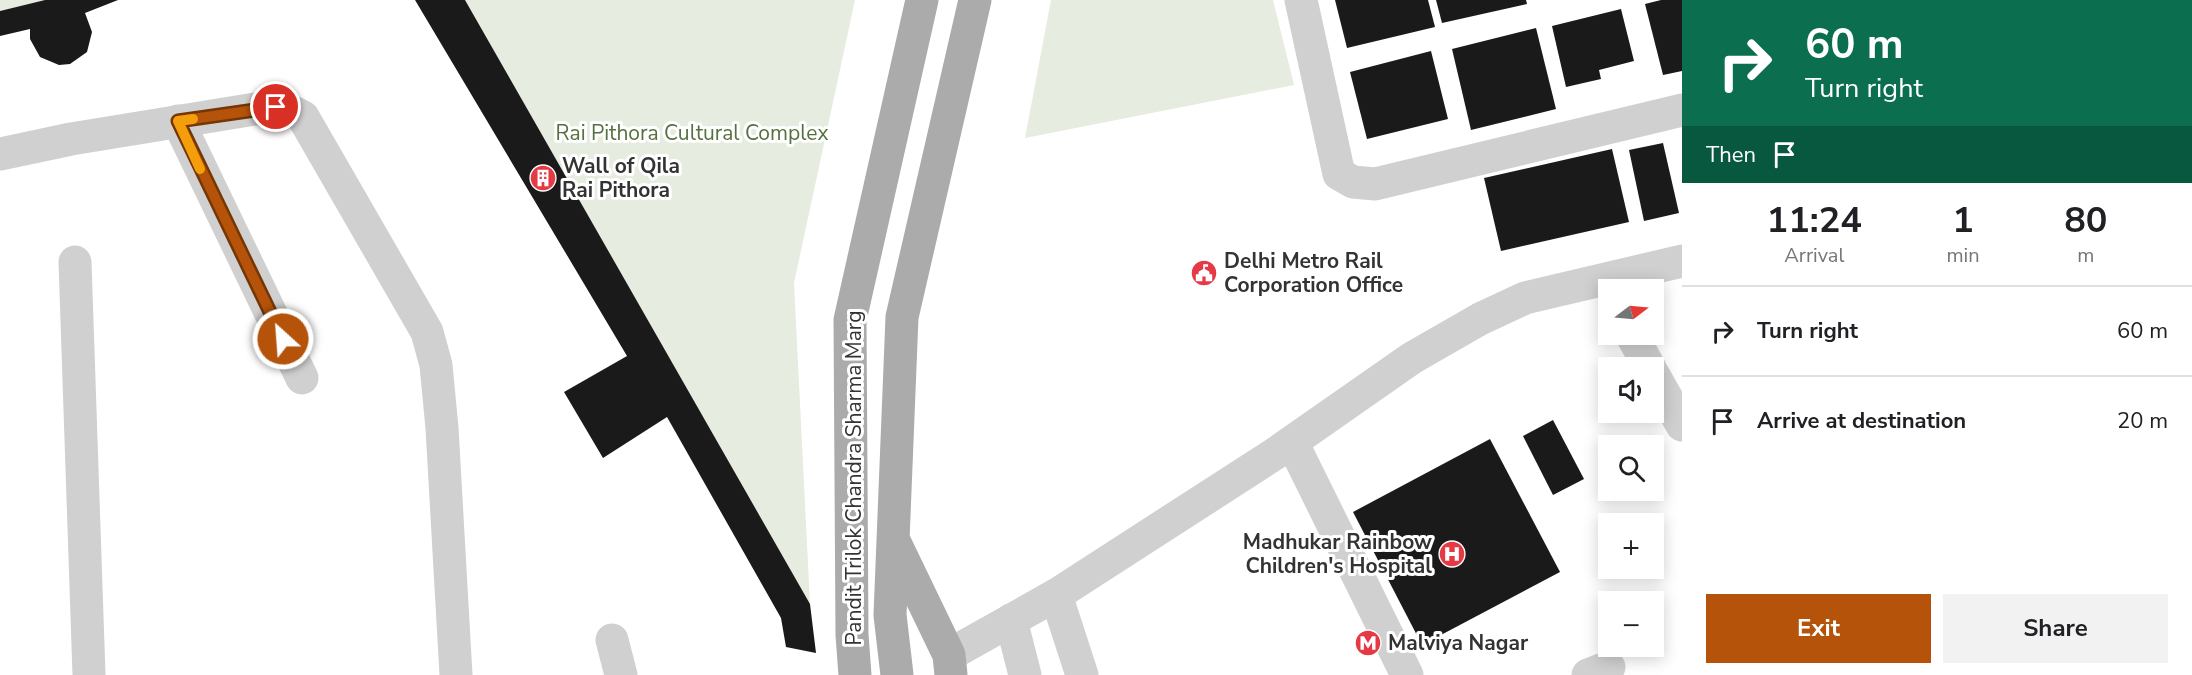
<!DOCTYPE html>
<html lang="en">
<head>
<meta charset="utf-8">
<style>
	:root { --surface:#fff; --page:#f2f2f2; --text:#202124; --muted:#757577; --line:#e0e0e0; --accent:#b45309 }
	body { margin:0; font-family:"Nunito Sans",sans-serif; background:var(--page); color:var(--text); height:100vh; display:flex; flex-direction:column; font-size:22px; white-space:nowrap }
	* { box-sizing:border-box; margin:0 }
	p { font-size:20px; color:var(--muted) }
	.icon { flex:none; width:33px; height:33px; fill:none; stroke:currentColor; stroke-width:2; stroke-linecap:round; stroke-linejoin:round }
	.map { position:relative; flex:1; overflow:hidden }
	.drawer { display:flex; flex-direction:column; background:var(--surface); width:510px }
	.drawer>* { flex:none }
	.hud { background:#0b6e4f; color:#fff; overflow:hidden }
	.needle { width:39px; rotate:74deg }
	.buttons { position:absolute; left:1598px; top:279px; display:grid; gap:12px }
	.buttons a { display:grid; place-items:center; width:66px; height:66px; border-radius:0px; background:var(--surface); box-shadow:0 3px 15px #0003; font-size:30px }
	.pin { position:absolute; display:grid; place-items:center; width:51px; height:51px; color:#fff; margin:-26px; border:3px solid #fff; border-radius:50%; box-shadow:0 2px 6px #0007 }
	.me { position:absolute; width:66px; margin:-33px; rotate:334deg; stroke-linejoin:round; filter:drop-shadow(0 0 4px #0008) }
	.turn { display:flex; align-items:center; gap:21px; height:126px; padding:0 24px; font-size:27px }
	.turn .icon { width:78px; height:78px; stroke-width:2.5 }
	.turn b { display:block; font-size:42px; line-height:51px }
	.then { display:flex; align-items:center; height:57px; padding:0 24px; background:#0003; gap:12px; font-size:22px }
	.eta { display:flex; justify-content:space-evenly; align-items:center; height:102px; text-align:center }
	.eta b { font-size:36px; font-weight:700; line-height:42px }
	.cta { display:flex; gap:12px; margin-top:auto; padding:12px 24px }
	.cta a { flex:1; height:69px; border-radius:0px; background:var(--accent); color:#fff; font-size:24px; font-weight:700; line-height:69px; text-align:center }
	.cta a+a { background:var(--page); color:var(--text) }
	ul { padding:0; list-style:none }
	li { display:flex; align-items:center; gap:18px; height:90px; padding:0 24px; border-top:2px solid var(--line) }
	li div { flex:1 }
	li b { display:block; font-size:22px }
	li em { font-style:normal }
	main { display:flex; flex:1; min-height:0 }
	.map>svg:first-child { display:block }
</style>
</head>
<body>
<main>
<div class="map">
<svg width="1682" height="675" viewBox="0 0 1682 675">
	<rect width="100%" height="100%" fill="#fff"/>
	<g fill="#e6ecdf">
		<path d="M0 0H45L0 11Z"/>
		<path d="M465 0H855L794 283 810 604Z"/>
		<path d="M1051 0H1273L1294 85 1025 138Z"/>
	</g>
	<g fill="#1a1a1a">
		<path d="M45 0H118L85 13 92 32 87 52 70 64 59 65 40 57 30 39V29L0 36V11Z"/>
		<path d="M415 0H465L810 604 816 653 786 647 781 618 667 417 603 458 564 392 627 356Z"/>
		<path d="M1335 0H1428L1435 27 1347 48Z"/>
		<path d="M1436 0H1526L1527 4 1442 23Z"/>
		<path d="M1661 0H1682V71L1663 75 1645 4Z"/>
		<path d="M1621 9 1634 61 1599 70 1601 79 1566 87 1552 26Z"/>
		<path d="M1536 28 1556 109 1471 130 1452 49Z"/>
		<path d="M1431 51 1448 119 1367 139 1350 72Z"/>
		<path d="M1663 143 1679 213 1644 221 1629 150Z"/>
		<path d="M1612 149 1629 222 1501 251 1484 178Z"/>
		<path d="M1553 420 1584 479 1553 495 1523 436Z"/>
		<path d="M1490 439 1560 572 1422 645 1353 512Z"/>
	</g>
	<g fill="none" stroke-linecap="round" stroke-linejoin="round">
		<g stroke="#d0d0d0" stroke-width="33">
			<path d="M1301 0 1339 174 1353 182 1375 184 1682 110"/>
			<path d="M178 121 302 378"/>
			<path d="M0 154 71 139 255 109C274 107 287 107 303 117L427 332 436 365 442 428 456 675"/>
			<path d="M75 262 89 675"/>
			<path d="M1631 334 1650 368"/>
			<path d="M1653 374 1682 425"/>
			<path d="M1292 442 1407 675"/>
			<path d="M1056 595 1082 675"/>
			<path d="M1011 620 1025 675"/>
			<path d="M612 640 621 675"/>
			<path d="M949 655 1056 595 1276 453 1412 358 1480 319 1525 298 1682 261"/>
			<path d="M1588 675 1609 667"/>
		</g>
		<g stroke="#ababab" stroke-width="33">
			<path d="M895 543 949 655 951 675"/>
			<path d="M855 675 852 635 850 320 922 0"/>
			<path d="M897 675 890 615 902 317 975 0"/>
		</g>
	</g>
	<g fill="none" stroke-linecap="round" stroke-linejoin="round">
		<defs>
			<path id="route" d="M276 107 178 121 283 339"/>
		</defs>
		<use href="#route" stroke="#753606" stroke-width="15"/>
		<use href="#route" stroke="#b45309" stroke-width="10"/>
		<path stroke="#f59e0b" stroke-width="10" d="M193 119 178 121 200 169"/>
	</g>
	<defs>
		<symbol id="building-disc" viewBox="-11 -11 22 22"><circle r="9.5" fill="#e63946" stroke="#fff"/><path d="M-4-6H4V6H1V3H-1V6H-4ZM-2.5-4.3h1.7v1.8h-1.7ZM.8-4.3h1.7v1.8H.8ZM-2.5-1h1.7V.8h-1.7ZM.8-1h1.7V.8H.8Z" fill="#fff"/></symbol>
		<symbol id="civic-disc" viewBox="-11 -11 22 22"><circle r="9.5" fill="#e63946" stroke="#fff"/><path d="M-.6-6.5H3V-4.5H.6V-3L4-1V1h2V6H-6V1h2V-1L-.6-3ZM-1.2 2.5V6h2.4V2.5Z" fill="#fff"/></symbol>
		<symbol id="hospital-disc" viewBox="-11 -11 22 22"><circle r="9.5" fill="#e63946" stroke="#fff"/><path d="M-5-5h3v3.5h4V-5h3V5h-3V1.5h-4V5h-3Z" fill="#fff"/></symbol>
		<symbol id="metro-disc" viewBox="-11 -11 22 22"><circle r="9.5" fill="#e63946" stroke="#fff"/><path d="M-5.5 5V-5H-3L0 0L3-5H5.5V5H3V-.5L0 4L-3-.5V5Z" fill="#fff"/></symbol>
	</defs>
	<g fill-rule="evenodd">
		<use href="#building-disc" x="528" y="163" width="30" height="30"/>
		<use href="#civic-disc" x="1189" y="258" width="30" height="30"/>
		<use href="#hospital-disc" x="1437" y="539" width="30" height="30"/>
		<use href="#metro-disc" x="1353" y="628" width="30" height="30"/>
	</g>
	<g text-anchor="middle" stroke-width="6" stroke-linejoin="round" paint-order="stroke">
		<g font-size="21" fill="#56703f" stroke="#fff">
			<text x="692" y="140">Rai Pithora Cultural Complex</text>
		</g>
		<g font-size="21" font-weight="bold" fill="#333" stroke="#fff" text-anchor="start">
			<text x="562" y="173">Wall of Qila<tspan x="562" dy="24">Rai Pithora</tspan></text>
			<text x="1224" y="268">Delhi Metro Rail<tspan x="1224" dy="24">Corporation Office</tspan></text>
			<text x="1432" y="549" text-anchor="end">Madhukar Rainbow<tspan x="1432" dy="24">Children's Hospital</tspan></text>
			<text x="1388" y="650">Malviya Nagar</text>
		</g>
		<g font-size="21" fill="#333" stroke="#fff">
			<text transform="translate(854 478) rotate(-90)" y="7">Pandit Trilok Chandra Sharma Marg</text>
		</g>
	</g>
</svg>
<div class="buttons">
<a><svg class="needle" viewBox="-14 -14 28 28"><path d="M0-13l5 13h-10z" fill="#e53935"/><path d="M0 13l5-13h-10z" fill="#757577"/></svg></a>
<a><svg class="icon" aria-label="sound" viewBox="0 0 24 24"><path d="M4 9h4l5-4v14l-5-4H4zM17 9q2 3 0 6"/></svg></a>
<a><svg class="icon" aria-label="search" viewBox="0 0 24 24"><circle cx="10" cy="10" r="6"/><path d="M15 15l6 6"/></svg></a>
<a>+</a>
<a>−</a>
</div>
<div class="pin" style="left:276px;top:107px;background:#d93025"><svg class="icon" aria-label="arrive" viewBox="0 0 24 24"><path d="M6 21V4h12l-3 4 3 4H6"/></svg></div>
<svg class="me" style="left:283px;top:339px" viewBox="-20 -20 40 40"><circle r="17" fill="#b45309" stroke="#fff" stroke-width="3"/><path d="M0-11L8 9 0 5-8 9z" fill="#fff"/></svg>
</div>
<section class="drawer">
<div class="hud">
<div class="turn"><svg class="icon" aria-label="right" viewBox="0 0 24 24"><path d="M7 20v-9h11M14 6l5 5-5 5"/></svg><div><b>60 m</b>Turn right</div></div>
<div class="then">Then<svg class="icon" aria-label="arrive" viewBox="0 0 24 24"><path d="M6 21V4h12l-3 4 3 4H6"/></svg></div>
</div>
<div class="eta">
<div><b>11:24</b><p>Arrival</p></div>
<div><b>1</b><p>min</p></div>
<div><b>80</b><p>m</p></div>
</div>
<ul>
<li><svg class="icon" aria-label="right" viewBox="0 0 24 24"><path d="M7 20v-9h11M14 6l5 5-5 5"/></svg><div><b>Turn right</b></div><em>60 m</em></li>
<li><svg class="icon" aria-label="arrive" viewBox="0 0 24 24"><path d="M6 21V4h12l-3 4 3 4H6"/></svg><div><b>Arrive at destination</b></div><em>20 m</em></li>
</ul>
<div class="cta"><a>Exit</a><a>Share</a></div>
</section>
</main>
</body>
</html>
